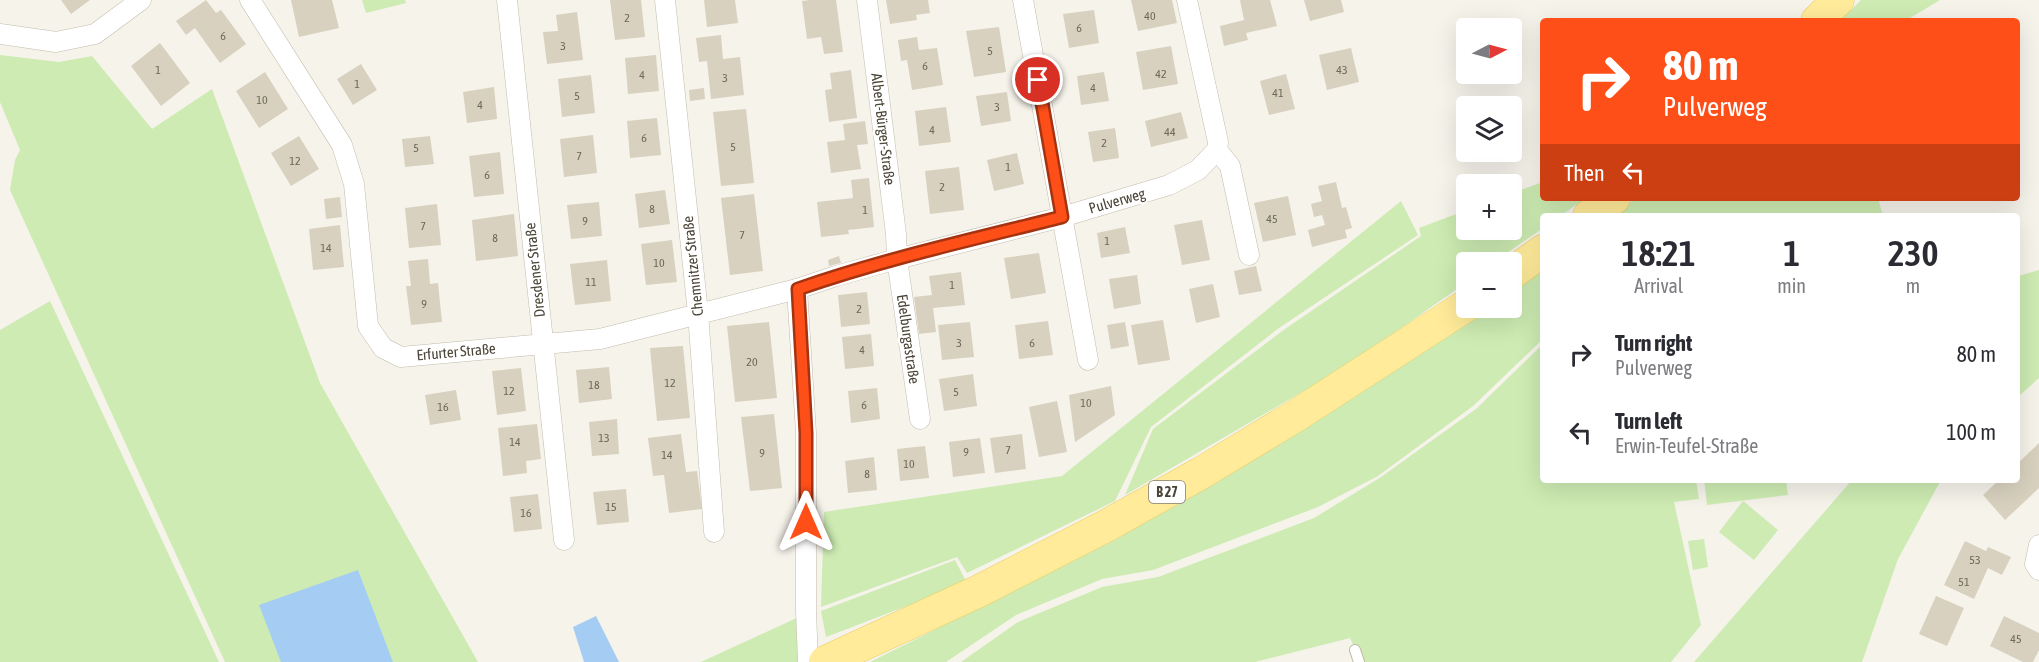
<!DOCTYPE html>
<html lang="en">
<head>
<meta charset="utf-8">
<style>
	:root { --surface:#fff; --page:#f7f7f7; --text:#2b2b33; --muted:#7c7c81 }
	body { margin:0; font-family:"Asap Condensed",sans-serif; background:var(--page); color:var(--text); height:100vh; display:flex; flex-direction:column; font-size:22px; white-space:nowrap }
	* { box-sizing:border-box; margin:0 }
	p { font-size:20px; color:var(--muted) }
	.icon { flex:none; width:33px; height:33px; fill:none; stroke:currentColor; stroke-width:2; stroke-linecap:round; stroke-linejoin:round }
	.map { position:relative; flex:1; overflow:hidden }
	.drawer { position:absolute; left:1540px; top:213px; width:480px; height:270px; display:flex; flex-direction:column; background:var(--surface); border-radius:6px; box-shadow:0 6px 24px #0002 }
	.drawer>* { flex:none }
	.guide { position:absolute; left:1540px; top:18px; width:480px; height:183px; border-radius:6px; box-shadow:0 6px 24px #0002; background:#ff4f18; color:#fff; overflow:hidden }
	.needle { width:39px; rotate:84deg }
	.buttons { position:absolute; left:1456px; top:18px; display:grid; gap:12px }
	.buttons a { display:grid; place-items:center; width:66px; height:66px; border-radius:6px; background:var(--surface); box-shadow:0 6px 24px #0002; font-size:30px }
	.pin { position:absolute; display:grid; place-items:center; width:51px; height:51px; color:#fff; margin:-26px; border:3px solid #fff; border-radius:50%; box-shadow:0 2px 6px #0007 }
	.me { position:absolute; width:66px; margin:-33px; rotate:0deg; stroke-linejoin:round; filter:drop-shadow(0 0 4px #0008) }
	.turn { display:flex; align-items:center; gap:21px; height:126px; padding:0 24px; font-size:27px }
	.turn .icon { width:78px; height:78px; stroke-width:2.5 }
	.turn b { display:block; font-size:42px; line-height:51px }
	.then { display:flex; align-items:center; height:57px; padding:0 24px; background:#0003; gap:12px; font-size:22px }
	.eta { display:flex; justify-content:space-evenly; align-items:center; height:102px; text-align:center }
	.eta b { font-size:36px; font-weight:600; line-height:42px }
	ul { padding:0; list-style:none }
	li { display:flex; align-items:center; gap:18px; height:78px; padding:0 24px }
	li div { flex:1 }
	li b { display:block; font-size:22px }
	li em { font-style:normal }
	.map>svg:first-child { display:block }
</style>
</head>
<body>
<div class="map">
<svg width="2039" height="662" viewBox="0 0 2039 662">
	<rect width="100%" height="100%" fill="#f6f3eb"/>
	<g fill="#cdebb2">
		<path d="M362 0H405L406 3 366 13Z"/>
		<path d="M1861 0H1940L1905 21H1840Z"/>
		<path d="M0 55 59 62 92 56 152 129 212 89 320 383 478 662H225L10 190 15 160 20 150 0 102Z"/>
		<path d="M1543 182 1544 198H1586L1560 216H1544L1543 228 1494 262H1467V282L1347 366 1125 495 1153 429 1285 329 1421 236 1419 228 1467 210V230H1512V193Z"/>
		<path d="M1635 198H1878L1883 216H1614Z"/>
		<path d="M1401 201 1418 235 1279 328 1151 427 1115 501 967 573 957 557 821 607 824 512 1062 476Z"/>
		<path d="M1543 268V339L1473 406 1378 476 1318 507 1153 570 1102 579 1016 615 946 662H870L1115 540 1301 430 1449 336 1488 308H1512V290Z"/>
		<path d="M2039 270V378L2018 397V276Z"/>
		<path d="M50 301 219 662H0V330Z"/>
		<path d="M1543 344 1544 480H1696L1699 499 1674 502 1701 625 1671 662H1361L1350 638 1255 662H961L1018 622 1102 587 1158 577 1314 518 1381 477 1476 409Z"/>
		<path d="M1704 480H1786L1788 495 1707 505Z"/>
		<path d="M1852 480H1941L1898 559 1862 662H1694Z"/>
		<path d="M1743 501 1778 530 1754 560 1719 532Z"/>
		<path d="M1704 539 1708 567 1693 570 1688 541Z"/>
		<path d="M955 560 967 583 826 637 821 611Z"/>
		<path d="M801 616 803 662H701Z"/>
	</g>
	<g fill="#a5cdf4">
		<path d="M358 570 393 662H281L259 605Z"/>
		<path d="M596 616 619 662H584L573 627Z"/>
	</g>
	<g fill="#d8d1bf">
		<path d="M61 0H90L71 14Z"/>
		<path d="M206 0 216 13 221 10 246 44 220 63 195 28 186 35 176 21Z"/>
		<path d="M291 0H332L339 28 299 37Z"/>
		<path d="M610 0H641L645 37 615 40Z"/>
		<path d="M704 0H735L738 23 707 27Z"/>
		<path d="M810 0H836L843 52 824 54 821 37 807 39 802 1Z"/>
		<path d="M886 0H928L930 13 916 15 917 20 890 24Z"/>
		<path d="M1131 0H1172L1177 23 1138 31Z"/>
		<path d="M1240 0H1270L1277 26 1246 33 1248 40 1224 46 1220 26 1244 20Z"/>
		<path d="M1304 0H1341L1344 12 1310 21Z"/>
		<path d="M1094 10 1099 43 1069 48 1063 14Z"/>
		<path d="M577 12 583 60 547 64 543 32 558 31 556 15Z"/>
		<path d="M999 27 1006 72 974 77 966 31Z"/>
		<path d="M721 35 723 59 740 57 744 95 711 99 707 61 699 62 696 38Z"/>
		<path d="M917 37 919 50 937 48 943 85 912 90 907 60 901 61 898 40Z"/>
		<path d="M160 43 190 83 161 106 131 66Z"/>
		<path d="M1171 46 1178 84 1143 90 1136 52Z"/>
		<path d="M1351 48 1359 82 1327 90 1319 55Z"/>
		<path d="M656 55 659 91 628 94 625 58Z"/>
		<path d="M361 64 377 90 353 105 337 79Z"/>
		<path d="M851 70 857 118 829 122 825 90 832 89 830 73Z"/>
		<path d="M265 72 288 109 259 128 236 91Z"/>
		<path d="M1104 72 1109 101 1081 105 1077 76Z"/>
		<path d="M1286 74 1295 109 1269 115 1260 81Z"/>
		<path d="M591 75 595 113 562 117 558 79Z"/>
		<path d="M494 87 497 119 467 123 463 92Z"/>
		<path d="M704 88 705 99 690 101 689 90Z"/>
		<path d="M1007 92 1011 121 981 126 976 96Z"/>
		<path d="M946 107 951 142 919 146 915 111Z"/>
		<path d="M746 109 754 183 721 186 713 112Z"/>
		<path d="M1181 112 1188 138 1151 147 1145 121Z"/>
		<path d="M657 118 661 155 630 158 627 121Z"/>
		<path d="M865 121 868 144 857 145 861 169 831 173 827 142 845 140 843 124Z"/>
		<path d="M1115 128 1119 158 1093 162 1088 132Z"/>
		<path d="M593 135 597 173 564 177 560 139Z"/>
		<path d="M299 136 319 169 291 186 271 153Z"/>
		<path d="M430 136 434 164 405 167 402 139Z"/>
		<path d="M500 152 504 194 474 197 469 156Z"/>
		<path d="M1017 153 1024 184 994 191 987 160Z"/>
		<path d="M959 167 964 210 930 214 925 171Z"/>
		<path d="M869 178 874 227 848 230 849 234 821 237 817 202 853 198 851 180Z"/>
		<path d="M1336 182 1342 208 1346 207 1352 228 1345 230 1347 238 1312 247 1308 230 1325 225 1322 215 1314 217 1311 204 1322 201 1318 186Z"/>
		<path d="M665 190 670 224 639 228 635 194Z"/>
		<path d="M754 194 763 271 730 275 721 198Z"/>
		<path d="M1288 196 1296 235 1263 242 1254 203Z"/>
		<path d="M340 197 342 217 326 219 324 199Z"/>
		<path d="M599 202 602 236 571 239 567 205Z"/>
		<path d="M437 204 441 245 409 248 405 208Z"/>
		<path d="M514 214 518 256 476 261 472 220Z"/>
		<path d="M1202 220 1210 260 1182 265 1174 225Z"/>
		<path d="M340 225 344 267 313 270 309 229Z"/>
		<path d="M1125 227 1130 253 1101 258 1097 233Z"/>
		<path d="M672 240 677 282 646 285 641 244Z"/>
		<path d="M1039 253 1046 293 1011 299 1004 258Z"/>
		<path d="M839 256 841 263 829 266 828 260Z"/>
		<path d="M428 259 430 284 438 283 442 322 411 325 406 286H411L408 261Z"/>
		<path d="M607 260 611 301 575 305 570 264Z"/>
		<path d="M1256 266 1262 291 1239 295 1234 271Z"/>
		<path d="M961 272 965 305 933 308 936 332 919 334 914 297 932 295 929 276Z"/>
		<path d="M1137 275 1141 304 1114 309 1109 279Z"/>
		<path d="M1213 284 1220 317 1196 323 1189 289Z"/>
		<path d="M867 292 870 324 841 327 838 295Z"/>
		<path d="M1163 320 1170 360 1138 365 1131 325Z"/>
		<path d="M1048 321 1053 355 1019 359 1015 325Z"/>
		<path d="M769 322 777 398 735 402 727 326Z"/>
		<path d="M970 322 974 357 942 360 938 325Z"/>
		<path d="M1125 322 1129 346 1111 349 1107 325Z"/>
		<path d="M871 334 874 366 845 369 842 337Z"/>
		<path d="M683 346 690 418 657 421 650 348Z"/>
		<path d="M609 367 612 399 579 403 576 370Z"/>
		<path d="M521 368 526 411 497 415 492 371Z"/>
		<path d="M973 374 977 406 944 411 939 379Z"/>
		<path d="M1111 386 1115 415 1075 442 1069 395Z"/>
		<path d="M877 388 880 419 851 423 848 391Z"/>
		<path d="M456 390 461 420 430 425 425 395Z"/>
		<path d="M1057 401 1067 452 1039 457 1029 407Z"/>
		<path d="M774 414 782 488 750 491 741 417Z"/>
		<path d="M617 419 619 454 592 456 589 422Z"/>
		<path d="M537 424 541 459 526 461 527 473 503 476 498 428Z"/>
		<path d="M681 434 686 472 697 471 702 509 669 513 664 475 653 476 648 438Z"/>
		<path d="M1022 434 1026 469 995 473 990 438Z"/>
		<path d="M980 438 985 473 953 477 949 442Z"/>
		<path d="M2039 443V488L2005 520 1983 495 1999 480H2018V463Z"/>
		<path d="M925 446 929 478 900 481 897 449Z"/>
		<path d="M874 457 877 490 848 493 845 461Z"/>
		<path d="M626 489 629 522 597 525 593 492Z"/>
		<path d="M538 494 542 529 514 532 510 497Z"/>
		<path d="M1965 541 1986 551 1988 547 2011 557 2002 575 1988 568 1974 599 1944 585Z"/>
		<path d="M1936 596 1964 608 1947 646 1919 634Z"/>
		<path d="M2004 616 2039 633V650L2033 662H2023L1990 646Z"/>
	</g>
	<g fill="none" stroke-linecap="round" stroke-linejoin="round">
		<defs>
			<path id="lane" d="M1355 650 1359 662"/>
			<g id="street">
				<path d="M250 0 342 145 354 184 368 326 383 348 401 357 600 339 797 289 836 276 897 259 1062 217 1169 185 1198 170 1217 150 1218 142 1187 0"/>
				<path d="M507 0 564 540"/>
				<path d="M665 0 698 313 714 532"/>
				<path d="M867 0 896 234 897 259 920 419"/>
				<path d="M1023 0 1088 360"/>
				<path d="M0 34 56 42 95 34 141 0"/>
				<path d="M1217 150 1230 166 1249 255"/>
				<path d="M797 289 806 433V611L808 662"/>
				<path d="M2039 545 2035 564 2039 570"/>
			</g>
			<g id="primary">
				<path d="M1817 21 1838 0"/>
				<path d="M1589 216 1614 198"/>
				<path d="M1512 273 1544 250"/>
				<path d="M825 662 979 591 1104 527 1201 473 1297 415 1467 305"/>
			</g>
		</defs>
		<use href="#lane" stroke="#c2bcac" stroke-width="12"/>
		<use href="#street" stroke="#c2bcac" stroke-width="21"/>
		<use href="#primary" stroke="#eacd65" stroke-width="33"/>
		<use href="#lane" stroke="#fff" stroke-width="10"/>
		<use href="#street" stroke="#fff" stroke-width="20"/>
		<use href="#primary" stroke="#ffeb9a" stroke-width="32"/>
	</g>
	<g fill="none" stroke-linecap="round" stroke-linejoin="round">
		<defs>
			<path id="route" d="M806 522V433L798 289C884 259 974 239 1062 217L1038 80"/>
		</defs>
		<use href="#route" stroke="#a63310" stroke-width="15"/>
		<use href="#route" stroke="#ff4f18" stroke-width="10"/>
	</g>
	<g text-anchor="middle" stroke-width="4.5" stroke-linejoin="round" paint-order="stroke">
		<g font-size="12" fill="#6e685a">
			<text x="1150" y="20">40</text>
			<text x="627" y="22">2</text>
			<text x="1079" y="32">6</text>
			<text x="223" y="40">6</text>
			<text x="563" y="50">3</text>
			<text x="990" y="55">5</text>
			<text x="925" y="70">6</text>
			<text x="158" y="74">1</text>
			<text x="1342" y="74">43</text>
			<text x="1161" y="78">42</text>
			<text x="642" y="79">4</text>
			<text x="725" y="82">3</text>
			<text x="357" y="88">1</text>
			<text x="1093" y="92">4</text>
			<text x="1278" y="97">41</text>
			<text x="577" y="100">5</text>
			<text x="262" y="104">10</text>
			<text x="480" y="109">4</text>
			<text x="997" y="111">3</text>
			<text x="932" y="134">4</text>
			<text x="1170" y="136">44</text>
			<text x="644" y="142">6</text>
			<text x="1104" y="147">2</text>
			<text x="733" y="151">5</text>
			<text x="416" y="152">5</text>
			<text x="579" y="160">7</text>
			<text x="295" y="165">12</text>
			<text x="1008" y="171">1</text>
			<text x="487" y="179">6</text>
			<text x="942" y="191">2</text>
			<text x="652" y="213">8</text>
			<text x="865" y="214">1</text>
			<text x="1272" y="223">45</text>
			<text x="585" y="225">9</text>
			<text x="423" y="230">7</text>
			<text x="742" y="239">7</text>
			<text x="495" y="242">8</text>
			<text x="1107" y="245">1</text>
			<text x="326" y="252">14</text>
			<text x="659" y="267">10</text>
			<text x="591" y="286">11</text>
			<text x="952" y="289">1</text>
			<text x="424" y="308">9</text>
			<text x="859" y="313">2</text>
			<text x="959" y="347">3</text>
			<text x="1032" y="347">6</text>
			<text x="862" y="354">4</text>
			<text x="752" y="366">20</text>
			<text x="670" y="387">12</text>
			<text x="594" y="389">18</text>
			<text x="509" y="395">12</text>
			<text x="956" y="396">5</text>
			<text x="1086" y="407">10</text>
			<text x="864" y="409">6</text>
			<text x="443" y="411">16</text>
			<text x="604" y="442">13</text>
			<text x="515" y="446">14</text>
			<text x="1008" y="454">7</text>
			<text x="966" y="456">9</text>
			<text x="762" y="457">9</text>
			<text x="667" y="459">14</text>
			<text x="909" y="468">10</text>
			<text x="867" y="478">8</text>
			<text x="611" y="511">15</text>
			<text x="526" y="517">16</text>
			<text x="1975" y="564">53</text>
			<text x="1964" y="586">51</text>
			<text x="2016" y="643">45</text>
		</g>
		<rect fill="#fff" stroke="#817d74" stroke-width="1.5" x="1149" y="481" width="36" height="22" rx="4.5"/>
		<g font-size="14" font-weight="bold" fill="#4b4538">
			<text x="1167" y="497">B 27</text>
		</g>
		<g font-size="15" fill="#4b4538" stroke="#fff">
			<text transform="translate(883 129) rotate(83)" y="5">Albert-Bürger-Straße</text>
			<text transform="translate(1117 201) rotate(-16)" y="5">Pulverweg</text>
			<text transform="translate(693 266) rotate(-96)" y="5">Chemnitzer Straße</text>
			<text transform="translate(535 270) rotate(-96)" y="5">Dresdener Straße</text>
			<text transform="translate(908 339) rotate(82)" y="5">Edelburgastraße</text>
			<text transform="translate(456 352) rotate(-5)" y="5">Erfurter Straße</text>
		</g>
	</g>
</svg>
<div class="buttons">
<a><svg class="needle" viewBox="-14 -14 28 28"><path d="M0-13l5 13h-10z" fill="#e53935"/><path d="M0 13l5-13h-10z" fill="#7c7c81"/></svg></a>
<a><svg class="icon" aria-label="layers" viewBox="0 0 24 24"><path d="M12 4l9 5-9 5-9-5zM3 14l9 5 9-5"/></svg></a>
<a>+</a>
<a>−</a>
</div>
<div class="pin" style="left:1038px;top:80px;background:#d93025"><svg class="icon" aria-label="arrive" viewBox="0 0 24 24"><path d="M6 21V4h12l-3 4 3 4H6"/></svg></div>
<svg class="me" style="left:806px;top:522px" viewBox="-20 -20 40 40"><path d="M0-17L14 15 0 8-14 15z" fill="#ff4f18" stroke="#fff" stroke-width="4"/></svg>
<div class="guide">
<div class="turn"><svg class="icon" aria-label="right" viewBox="0 0 24 24"><path d="M7 20v-9h11M14 6l5 5-5 5"/></svg><div><b>80 m</b>Pulverweg</div></div>
<div class="then">Then<svg class="icon" aria-label="left" viewBox="0 0 24 24"><path d="M17 20v-9H6M10 6l-5 5 5 5"/></svg></div>
</div>
<section class="drawer">
<div class="eta">
<div><b>18:21</b><p>Arrival</p></div>
<div><b>1</b><p>min</p></div>
<div><b>230</b><p>m</p></div>
</div>
<ul>
<li><svg class="icon" aria-label="right" viewBox="0 0 24 24"><path d="M7 20v-9h11M14 6l5 5-5 5"/></svg><div><b>Turn right</b><p>Pulverweg</p></div><em>80 m</em></li>
<li><svg class="icon" aria-label="left" viewBox="0 0 24 24"><path d="M17 20v-9H6M10 6l-5 5 5 5"/></svg><div><b>Turn left</b><p>Erwin-Teufel-Straße</p></div><em>100 m</em></li>
</ul>
</section>
</div>
</body>
</html>
